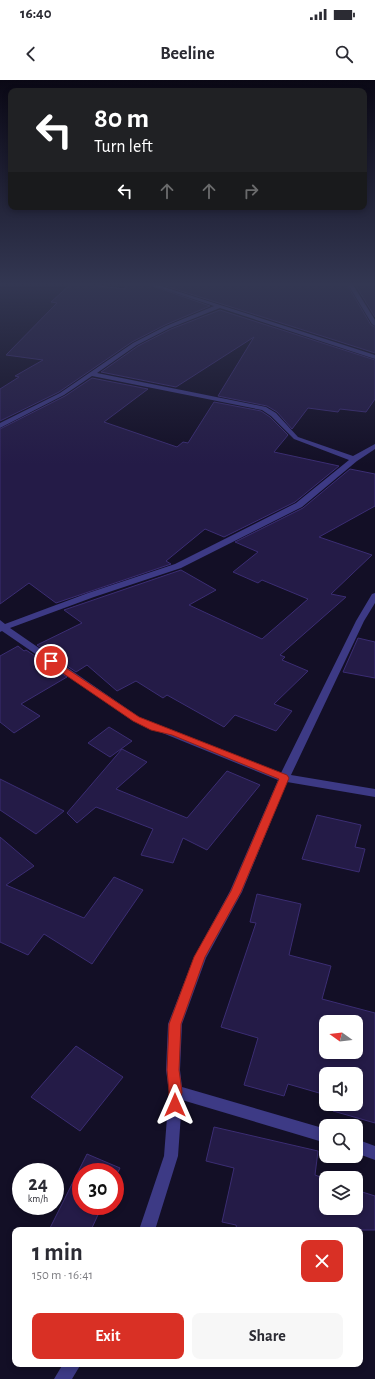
<!DOCTYPE html>
<html lang="en">
<head>
<meta charset="utf-8">
<style>
	:root { --surface:#fff; --page:#f7f7f7; --text:#2b2b33; --muted:#7c7c81; --accent:#d93025 }
	body { margin:0; font-family:"Alegreya Sans",sans-serif; background:var(--page); color:var(--text); height:100vh; display:flex; flex-direction:column; font-size:15px; white-space:nowrap }
	* { box-sizing:border-box; margin:0 }
	p { font-size:13px; color:var(--muted) }
	.icon { flex:none; width:22px; height:22px; fill:none; stroke:currentColor; stroke-width:2; stroke-linecap:round; stroke-linejoin:round }
	.map { position:relative; flex:1; overflow:hidden }
	.sheet { position:absolute; left:12px; top:1147px; width:351px; height:140px; display:flex; flex-direction:column; background:var(--surface); border-radius:8px; box-shadow:0 2px 6px #0003 }
	.sheet>* { flex:none }
	.hud { position:absolute; left:8px; top:8px; width:359px; height:122px; border-radius:8px; box-shadow:0 2px 6px #0003; background:#202124; color:#fff; overflow:hidden }
	.needle { width:26px; rotate:285deg }
	.tools { position:absolute; left:319px; top:935px; display:grid; gap:8px }
	.tools a { display:grid; place-items:center; width:44px; height:44px; border-radius:8px; background:var(--surface); box-shadow:0 2px 6px #0003; font-size:20px }
	.speed { position:absolute; left:12px; top:1083px; display:flex; gap:8px; font-size:20px; font-weight:700; text-align:center }
	.speed>* { display:grid; place-content:center; width:52px; height:52px; border-radius:50%; background:var(--surface); box-shadow:0 2px 6px #0003; line-height:1 }
	.speed small { font-size:10px; font-weight:400 }
	.speed .limit { border:6px solid #d22; background:#fff; color:#111 }
	.pin { position:absolute; display:grid; place-items:center; width:34px; height:34px; color:#fff; margin:-17px; border:2px solid #fff; border-radius:50%; box-shadow:0 1px 4px #0007 }
	.me { position:absolute; width:44px; margin:-22px; rotate:0deg; stroke-linejoin:round; filter:drop-shadow(0 0 3px #0008) }
	.turn { display:flex; align-items:center; gap:14px; height:84px; padding:0 20px; font-size:18px }
	.turn .icon { width:52px; height:52px; stroke-width:2.5 }
	.turn b { display:block; font-size:28px; line-height:34px }
	.lanes { display:flex; align-items:center; height:38px; padding:0 20px; background:#0003; justify-content:center; gap:20px; direction:ltr }
	.lanes .off { opacity:.35 }
	.round { display:grid; place-items:center; flex:none; width:42px; height:42px; border-radius:8px; background:var(--page) }
	.summary { display:flex; align-items:center; justify-content:space-between; height:68px; padding:0 20px }
	h1 { font-size:24px; font-weight:600; line-height:30px }
	.action { display:flex; gap:8px; margin-top:auto; padding:8px 20px }
	.action a { flex:1; height:46px; border-radius:8px; background:var(--accent); color:#fff; font-size:16px; font-weight:600; line-height:46px; text-align:center }
	.action a+a { background:var(--page); color:var(--text) }
	.status { display:flex; justify-content:space-between; align-items:center; height:28px; padding:0 20px; background:var(--surface); direction:ltr }
	.status svg { height:11px; fill:currentColor }
	header { display:flex; justify-content:space-between; align-items:center; height:52px; padding:0 20px; background:var(--surface); font-size:18px; font-weight:600 }
	.map>svg:first-child { display:block }
</style>
</head>
<body>
<div class="status"><b>16:40</b><svg viewBox="0 0 49 12"><path d="M0 12V9h3v3zM5 12V6h3v6zM10 12V3h3v9zM15 12V0h3v12zM26 1h20v11H26zM47 4h2v5h-2z"/></svg></div>
<header><svg class="icon" aria-label="back" viewBox="0 0 24 24"><path d="M15 5l-7 7 7 7"/></svg>Beeline<svg class="icon" aria-label="search" viewBox="0 0 24 24"><circle cx="10" cy="10" r="6"/><path d="M15 15l6 6"/></svg></header>
<div class="map">
<svg width="375" height="1299" viewBox="0 0 375 1299">
	<rect width="100%" height="100%" fill="#130f26"/>
	<g fill="#241b47" stroke="#3b2d73" fill-rule="evenodd">
		<path d="M72 203 125 209 126 203H144L210 226 165 245 132 262 59 312 0 341V309L19 297 15 296 43 280 6 275 57 223 51 222Z"/>
		<path d="M156 203H346L371 245 375 247V273Z"/>
		<path d="M354 203H375V237Z"/>
		<path d="M220 230 375 280V319L366 332 340 329 338 332 308 328 292 349 277 332 267 326 218 316 254 257 176 307 101 292 138 266 171 249Z"/>
		<path d="M92 298 148 309 104 342 177 367 183 362 188 363 214 322 261 331 270 337 288 355 274 372 339 386 295 422 224 457 205 449 166 481 171 484 56 523 29 503 0 524V349L65 316Z"/>
		<path d="M350 389 375 394V426L319 457 372 475 331 514 346 517 280 575 285 577 282 580 308 591 274 624 292 631 276 651 235 635 224 647 167 615 163 618 136 601 117 611 87 585 76 592 37 565 82 543 64 530 181 490 216 510 189 525 262 559 308 519 262 500 258 503 233 492 258 472 235 462 303 428Z"/>
		<path d="M358 558 375 562V598L343 592Z"/>
		<path d="M18 566 24 571 26 570 67 597 21 624 40 636 14 653 0 642V576Z"/>
		<path d="M109 647 132 661 110 677 88 663Z"/>
		<path d="M122 669 147 682 116 709 187 738 227 691 260 705 207 770 183 758 173 783 141 775 153 749 96 727 77 743 67 733Z"/>
		<path d="M0 699 64 731 36 754 0 730Z"/>
		<path d="M317 735 361 745 355 767 365 769 359 792 302 779Z"/>
		<path d="M0 757 34 786 6 805 84 838 114 797 143 810 92 884 44 854 28 875 0 862Z"/>
		<path d="M257 814 301 824 289 875 331 886 322 919 375 933V1043L333 1031 335 1024H356V994H326V1015L288 1004 284 1016 244 1005 258 958 221 947 256 843 250 842ZM326 942H356V972H326Z"/>
		<path d="M76 966 123 997 80 1051 31 1017Z"/>
		<path d="M214 1047 318 1071 315 1095 326 1099V1128H356V1110L375 1116V1150H237L236 1145 222 1142 234 1088 206 1081Z"/>
		<path d="M87 1074 120 1088 115 1098V1092H81V1126H102L91 1150H49Z"/>
	</g>
	<g fill="none" stroke-linecap="round" stroke-linejoin="round">
		<g fill="#3d3a85" fill-rule="evenodd">
			<path d="M145 203H152L375 275V279L220 228 170 248 137 265 97 293 266 327 276 333 298 357 353 376 375 364V369L357 381 302 427 181 488 94 517 10 548 139 637 281 693 356 541 372 514 375 513V523L364 541 291 695 375 709V717L287 702 242 812 206 878 182 944 180 990 182 1007 326 1049V1063L182 1020 178 1076 155 1150H139L164 1076 169 1012 166 990 168 944 194 877 230 811 278 700 133 641 2 551 0 552V540L5 544 88 513 175 484 296 423 349 380 294 359 271 336 262 330 92 296 64 315 0 348V343L60 313 133 263 166 246 214 226Z"/>
			<path d="M347 203H352L375 240V246L372 244Z"/>
			<path d="M356 1059 375 1066V1080L356 1073Z"/>
			<path d="M63 1284H81L72 1299H54Z"/>
		</g>
	</g>
	<linearGradient id="sky" x2="0" y2="1"><stop stop-color="#0a0815"/><stop offset="0.53" stop-color="#333752"/><stop offset="1" stop-color="#333752" stop-opacity="0"/></linearGradient>
	<rect width="375" height="385" fill="url(#sky)"/>
	<path fill="#d93025" stroke="#8d1f18" d="M51 578 139 637 287 695 289 698 241 812 205 877 181 944 179 990 182 1012 179 1029 175 1031 170 1029 168 1025 169 1012 167 990 169 944 194 877 231 811 279 699 172 655 151 650 133 641 48 583V579Z"/>
</svg>
<div class="tools">
<a><svg class="needle" viewBox="-14 -14 28 28"><path d="M0-13l5 13h-10z" fill="#e53935"/><path d="M0 13l5-13h-10z" fill="#7c7c81"/></svg></a>
<a><svg class="icon" aria-label="sound" viewBox="0 0 24 24"><path d="M4 9h4l5-4v14l-5-4H4zM17 9q2 3 0 6"/></svg></a>
<a><svg class="icon" aria-label="search" viewBox="0 0 24 24"><circle cx="10" cy="10" r="6"/><path d="M15 15l6 6"/></svg></a>
<a><svg class="icon" aria-label="layers" viewBox="0 0 24 24"><path d="M12 4l9 5-9 5-9-5zM3 14l9 5 9-5"/></svg></a>
</div>
<div class="speed"><div>24<small>km/h</small></div><div class="limit">30</div></div>
<div class="pin" style="left:51px;top:581px;background:#d93025"><svg class="icon" aria-label="arrive" viewBox="0 0 24 24"><path d="M6 21V4h12l-3 4 3 4H6"/></svg></div>
<svg class="me" style="left:175px;top:1025px" viewBox="-20 -20 40 40"><path d="M0-17L14 15 0 8-14 15z" fill="#d93025" stroke="#fff" stroke-width="4"/></svg>
<div class="hud">
<div class="turn"><svg class="icon" aria-label="left" viewBox="0 0 24 24"><path d="M17 20v-9H6M10 6l-5 5 5 5"/></svg><div><b>80 m</b>Turn left</div></div>
<div class="lanes"><svg class="icon" aria-label="left" viewBox="0 0 24 24"><path d="M17 20v-9H6M10 6l-5 5 5 5"/></svg><svg class="icon off" aria-label="ahead" viewBox="0 0 24 24"><path d="M12 20V5M6 11l6-6 6 6"/></svg><svg class="icon off" aria-label="ahead" viewBox="0 0 24 24"><path d="M12 20V5M6 11l6-6 6 6"/></svg><svg class="icon off" aria-label="right" viewBox="0 0 24 24"><path d="M7 20v-9h11M14 6l5 5-5 5"/></svg></div>
</div>
<section class="sheet">
<div class="summary"><div><h1>1 min</h1><p>150 m · 16:41</p></div><a class="round" style="background:#d93025;color:#fff"><svg class="icon" aria-label="close" viewBox="0 0 24 24"><path d="M6 6l12 12M18 6L6 18"/></svg></a></div>
<div class="action"><a>Exit</a><a>Share</a></div>
</section>
</div>
</body>
</html>
